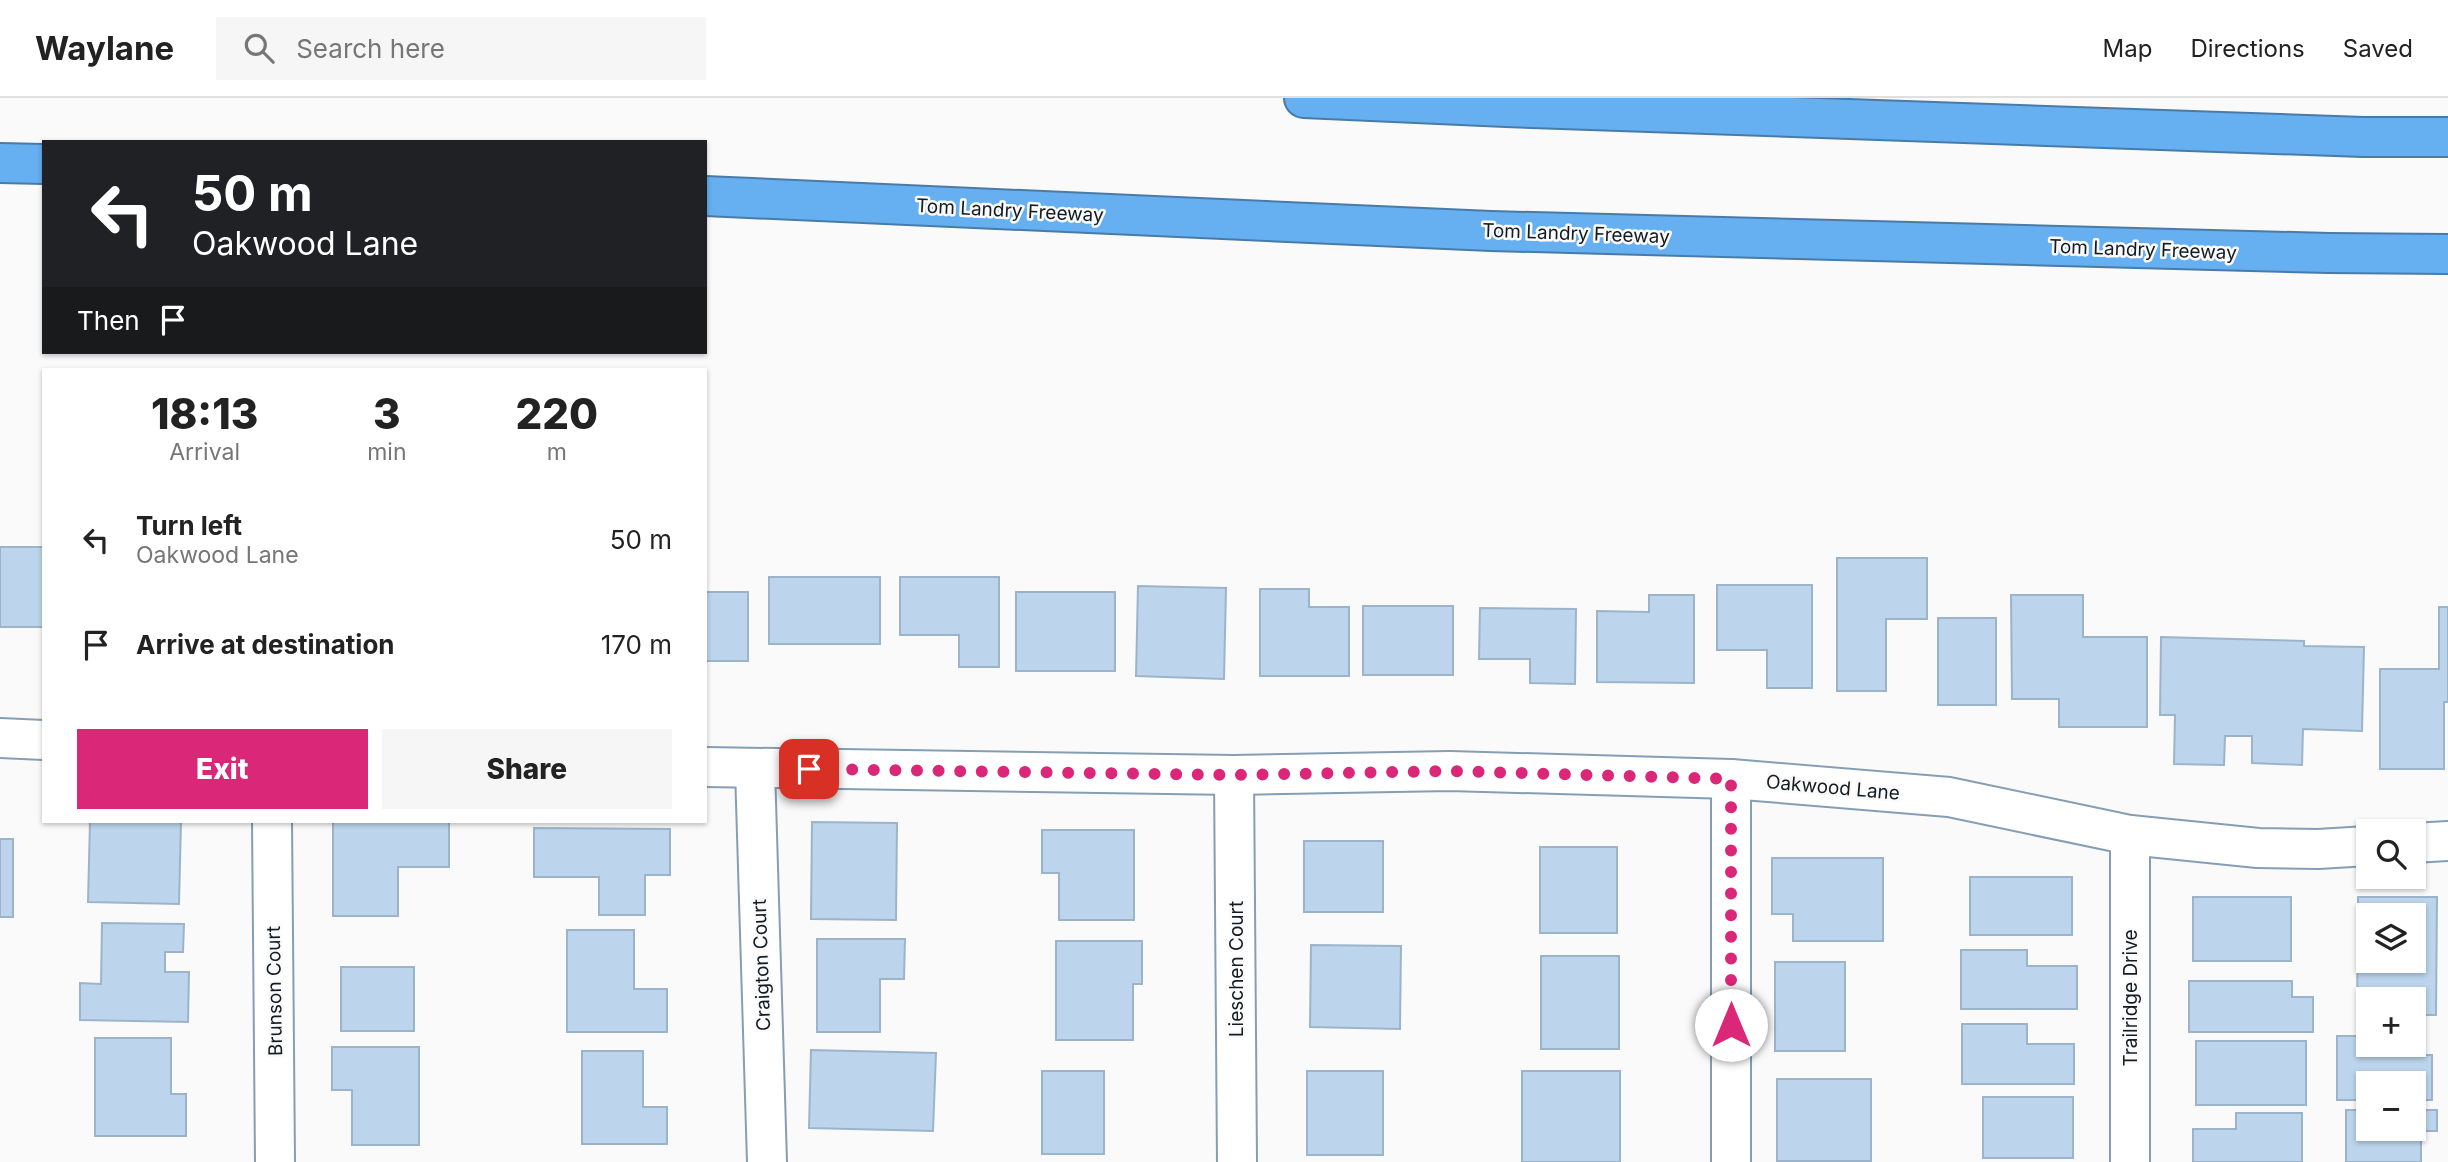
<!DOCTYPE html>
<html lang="en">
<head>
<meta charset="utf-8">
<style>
	:root { --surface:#fff; --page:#f6f6f6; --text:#222; --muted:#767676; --line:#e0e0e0; --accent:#db2777 }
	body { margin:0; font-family:Inter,sans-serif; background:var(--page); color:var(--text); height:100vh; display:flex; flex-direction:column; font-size:26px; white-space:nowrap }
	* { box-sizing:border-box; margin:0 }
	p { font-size:23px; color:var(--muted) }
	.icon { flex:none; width:38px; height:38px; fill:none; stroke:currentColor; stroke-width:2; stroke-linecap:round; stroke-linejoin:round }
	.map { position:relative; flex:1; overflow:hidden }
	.side { position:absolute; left:42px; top:270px; width:665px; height:455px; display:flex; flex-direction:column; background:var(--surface); border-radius:0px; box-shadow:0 2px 5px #0004 }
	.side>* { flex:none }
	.banner { position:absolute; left:42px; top:42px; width:665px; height:214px; border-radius:0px; box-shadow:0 2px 5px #0004; background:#202124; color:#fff; overflow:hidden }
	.controls { position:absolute; left:2356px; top:721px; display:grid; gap:14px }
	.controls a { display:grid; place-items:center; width:70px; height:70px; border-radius:0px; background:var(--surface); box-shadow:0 2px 5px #0004; font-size:35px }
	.pin { position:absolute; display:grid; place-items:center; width:60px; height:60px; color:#fff; margin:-30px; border-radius:14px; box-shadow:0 4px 10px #0006 }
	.me { position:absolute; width:77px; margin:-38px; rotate:0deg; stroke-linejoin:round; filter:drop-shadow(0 0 5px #0008) }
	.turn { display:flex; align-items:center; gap:24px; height:147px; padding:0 35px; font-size:32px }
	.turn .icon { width:91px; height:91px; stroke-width:2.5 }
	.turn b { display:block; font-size:49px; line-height:60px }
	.then { display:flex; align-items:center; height:66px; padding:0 35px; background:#0003; gap:14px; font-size:26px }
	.eta { display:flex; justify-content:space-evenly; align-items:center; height:119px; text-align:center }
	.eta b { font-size:42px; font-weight:800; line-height:49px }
	.action { display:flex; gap:14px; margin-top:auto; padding:14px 35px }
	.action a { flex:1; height:80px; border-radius:0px; background:var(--accent); color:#fff; font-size:28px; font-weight:800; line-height:80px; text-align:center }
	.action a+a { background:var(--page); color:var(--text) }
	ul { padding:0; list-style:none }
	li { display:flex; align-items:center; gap:21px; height:105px; padding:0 35px }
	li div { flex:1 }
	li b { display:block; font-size:26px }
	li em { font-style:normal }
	header { display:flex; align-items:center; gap:42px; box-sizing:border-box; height:98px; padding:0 35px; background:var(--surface); border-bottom:2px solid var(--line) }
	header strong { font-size:33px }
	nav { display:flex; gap:38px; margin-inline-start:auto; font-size:24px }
	.search { width:490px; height:63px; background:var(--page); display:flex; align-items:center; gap:18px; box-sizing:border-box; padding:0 24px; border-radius:0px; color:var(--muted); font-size:26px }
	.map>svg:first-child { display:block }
</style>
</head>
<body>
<header>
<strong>Waylane</strong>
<div class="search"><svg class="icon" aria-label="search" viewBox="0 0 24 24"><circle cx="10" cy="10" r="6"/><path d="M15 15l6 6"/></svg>Search here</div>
<nav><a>Map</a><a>Directions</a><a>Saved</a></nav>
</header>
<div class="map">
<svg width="2448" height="1064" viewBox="0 0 2448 1064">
	<rect width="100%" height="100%" fill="#fafafa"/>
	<g fill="#bcd5ec" stroke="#9cb4cb" stroke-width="2" fill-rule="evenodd">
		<rect x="0" y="449" width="44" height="80"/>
		<path d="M1837 460H1927V521H1886V593H1837Z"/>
		<rect x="769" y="479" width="111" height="67"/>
		<path d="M900 479H999V569H959V537H900Z"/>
		<path d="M1717 487H1812V590H1767V552H1717Z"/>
		<path d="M1138 488 1226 490 1224 581 1136 578Z"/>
		<path d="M1260 491H1309V509H1349V578H1260Z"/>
		<rect x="705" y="494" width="43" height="69"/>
		<rect x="1016" y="494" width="99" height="79"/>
		<path d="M1649 497H1694V585L1597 584V513L1649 514Z"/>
		<path d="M2011 497H2083V539H2147V629H2059V601H2012Z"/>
		<rect x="1363" y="508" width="90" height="69"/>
		<path d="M2439 509H2448V604H2444V671H2380V571H2439Z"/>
		<path d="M1480 510 1576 511 1575 586 1530 585V561H1479Z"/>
		<rect x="1938" y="520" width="58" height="87"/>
		<path d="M2161 539 2304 543V548L2364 549 2362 633 2303 631 2302 667 2252 665V638H2225L2224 667 2174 666 2175 617H2160Z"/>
		<path d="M90 723H181L179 806 88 804Z"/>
		<path d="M333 723H449V769H398V818H333Z"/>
		<path d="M812 724 897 725 896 822 811 821Z"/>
		<path d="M534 730 670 731V777H645V817H599V779H534Z"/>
		<path d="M1042 732H1134V822H1059V775H1042Z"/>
		<rect x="0" y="741" width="13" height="78"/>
		<rect x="1304" y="743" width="79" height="71"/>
		<rect x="1540" y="749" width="77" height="86"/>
		<path d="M1772 760H1883V843H1793V816H1772Z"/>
		<rect x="1970" y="779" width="102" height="58"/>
		<rect x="2193" y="799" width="98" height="64"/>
		<path d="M2358 799H2437L2436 917H2413V901H2368V916H2357ZM2368 817H2413V863H2368Z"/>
		<path d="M102 825 184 826 183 854H165V874H189L188 924 80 922V885L101 886Z"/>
		<path d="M567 832H634V891H667V934H567Z"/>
		<path d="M817 841H905L904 881H880V934H817Z"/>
		<path d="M1056 843H1142V886H1133V942H1056Z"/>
		<path d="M1311 847 1401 848 1400 931 1310 929Z"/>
		<path d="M1961 852H2027V868H2077V911H1961Z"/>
		<rect x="1541" y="858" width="78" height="93"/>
		<rect x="1775" y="864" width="70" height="89"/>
		<rect x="341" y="869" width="73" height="64"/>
		<path d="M2189 883H2292V899H2313V934H2189Z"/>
		<path d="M1962 926H2027V946H2074V986H1962Z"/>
		<path d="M2337 938H2368V947H2404V957H2432V1002H2413V985H2368V1002H2337Z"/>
		<path d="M95 940H171V996H186V1038H95Z"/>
		<rect x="2196" y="943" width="110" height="64"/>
		<path d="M332 949H419V1047H352V992H332Z"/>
		<path d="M811 952 936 955 933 1033 809 1030Z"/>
		<path d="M582 953H643V1009H667V1046H582Z"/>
		<rect x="1042" y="973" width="62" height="83"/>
		<rect x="1307" y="973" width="76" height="84"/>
		<rect x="1522" y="973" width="98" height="91"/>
		<rect x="1777" y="981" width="94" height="82"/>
		<rect x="1983" y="999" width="90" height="61"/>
		<path d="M2346 1012H2368V1031H2413V1012H2437V1033H2421V1064H2346Z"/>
		<path d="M2236 1015H2302V1064H2193V1031H2236Z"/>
	</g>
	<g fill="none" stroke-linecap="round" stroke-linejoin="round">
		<defs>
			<g id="minor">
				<path d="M755 671 767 1064"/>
				<path d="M1234 677 1237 1064"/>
				<path d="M1731 681V1064"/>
				<path d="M272 723 275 1064"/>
				<path d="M2130 737V1064"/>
			</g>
			<g id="tertiary">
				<path d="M0 640 44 642"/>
				<path d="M705 669 1234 677 1450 673 1731 681 1949 699 2130 737 2258 750 2318 751 2368 748"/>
				<path d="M2413 745 2448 743"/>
			</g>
			<g id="motorway">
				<path d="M1304 0 1506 9 2363 39H2448"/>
				<path d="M0 65 44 66"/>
				<path d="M705 98 1491 133 2329 155 2448 156"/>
			</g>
		</defs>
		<use href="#minor" stroke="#869eb4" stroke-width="42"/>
		<use href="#tertiary" stroke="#869eb4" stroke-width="42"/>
		<use href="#motorway" stroke="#497ba9" stroke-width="42"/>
		<use href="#minor" stroke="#fff" stroke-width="38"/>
		<use href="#tertiary" stroke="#fff" stroke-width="38"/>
		<use href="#motorway" stroke="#66aff1" stroke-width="38"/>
	</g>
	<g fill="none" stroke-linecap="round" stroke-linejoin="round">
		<path stroke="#db2777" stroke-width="12" stroke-dasharray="0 21.6" d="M809 671 1234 677 1450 673 1731 681V927"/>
	</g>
	<g text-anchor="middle" stroke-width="5" stroke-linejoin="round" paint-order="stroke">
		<g font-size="19" fill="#121b24" stroke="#fafafa">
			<text transform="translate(1010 112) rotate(3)" y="7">Tom Landry Freeway</text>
			<text transform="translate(1576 135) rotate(2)" y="7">Tom Landry Freeway</text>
			<text transform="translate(2143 151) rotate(2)" y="7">Tom Landry Freeway</text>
			<text transform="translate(1833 689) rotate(5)" y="7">Oakwood Lane</text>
			<text transform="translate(761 867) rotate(-92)" y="7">Craigton Court</text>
			<text transform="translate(1236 871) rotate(-90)" y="7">Lieschen Court</text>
			<text transform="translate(274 893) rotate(-91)" y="7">Brunson Court</text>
			<text transform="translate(2130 900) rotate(-90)" y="7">Trailridge Drive</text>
		</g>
	</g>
</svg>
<div class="controls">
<a><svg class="icon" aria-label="search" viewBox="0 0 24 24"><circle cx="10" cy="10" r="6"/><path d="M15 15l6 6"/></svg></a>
<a><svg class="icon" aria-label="layers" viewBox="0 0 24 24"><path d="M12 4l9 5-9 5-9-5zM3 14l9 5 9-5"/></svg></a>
<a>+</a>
<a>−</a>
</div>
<div class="pin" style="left:809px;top:671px;background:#d93025"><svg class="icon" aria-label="arrive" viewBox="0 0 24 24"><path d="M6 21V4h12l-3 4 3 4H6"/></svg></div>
<svg class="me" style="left:1731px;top:927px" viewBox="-20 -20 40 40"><circle r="19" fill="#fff"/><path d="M0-13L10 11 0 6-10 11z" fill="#db2777"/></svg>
<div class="banner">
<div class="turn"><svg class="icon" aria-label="left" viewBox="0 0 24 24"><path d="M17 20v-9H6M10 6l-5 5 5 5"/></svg><div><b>50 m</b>Oakwood Lane</div></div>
<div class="then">Then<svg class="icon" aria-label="arrive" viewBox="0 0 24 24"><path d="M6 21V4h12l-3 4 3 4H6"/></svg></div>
</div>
<section class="side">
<div class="eta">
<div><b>18:13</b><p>Arrival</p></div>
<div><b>3</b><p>min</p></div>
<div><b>220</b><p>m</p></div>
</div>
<ul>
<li><svg class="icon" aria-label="left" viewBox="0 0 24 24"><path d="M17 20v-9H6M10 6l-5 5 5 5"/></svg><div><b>Turn left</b><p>Oakwood Lane</p></div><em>50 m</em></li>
<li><svg class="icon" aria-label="arrive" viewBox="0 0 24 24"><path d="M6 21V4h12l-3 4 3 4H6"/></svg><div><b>Arrive at destination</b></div><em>170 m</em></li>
</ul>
<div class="action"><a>Exit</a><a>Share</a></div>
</section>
</div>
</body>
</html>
